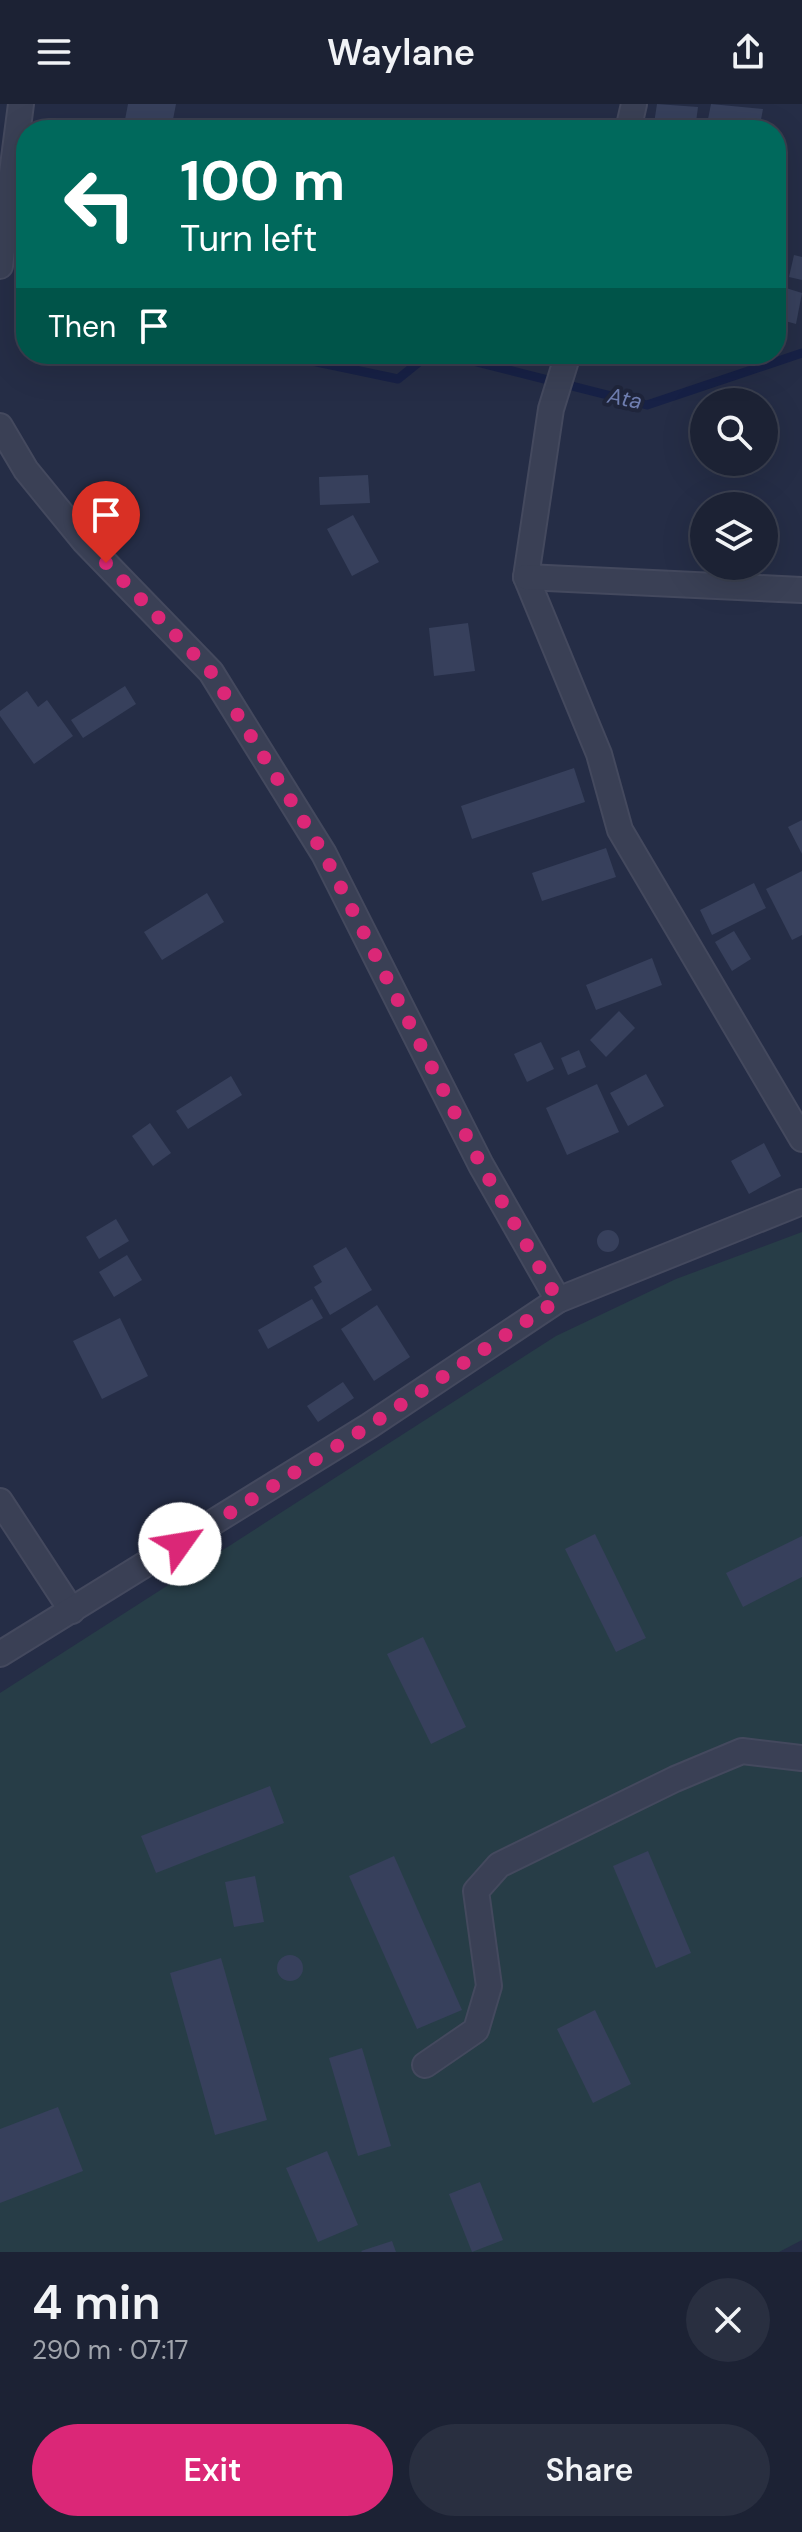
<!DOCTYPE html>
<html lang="en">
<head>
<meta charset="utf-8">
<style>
	:root { --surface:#1c2234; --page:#292f40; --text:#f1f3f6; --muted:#a0a4ac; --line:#3a3f4f; --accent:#db2777 }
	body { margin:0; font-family:"DM Sans",sans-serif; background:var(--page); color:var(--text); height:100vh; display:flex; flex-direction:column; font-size:30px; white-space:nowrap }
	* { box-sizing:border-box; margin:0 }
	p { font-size:26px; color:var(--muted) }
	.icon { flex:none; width:44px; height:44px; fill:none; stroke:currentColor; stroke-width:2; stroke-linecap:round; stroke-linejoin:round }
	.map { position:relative; height:2148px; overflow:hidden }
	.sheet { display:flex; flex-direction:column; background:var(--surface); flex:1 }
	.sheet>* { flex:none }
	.top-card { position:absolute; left:16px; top:16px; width:770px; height:244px; border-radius:32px; box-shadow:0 8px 32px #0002,0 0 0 2px var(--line); background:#00695c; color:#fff; overflow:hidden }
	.controls { position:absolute; left:690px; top:284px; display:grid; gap:16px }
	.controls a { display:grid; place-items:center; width:88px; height:88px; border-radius:50%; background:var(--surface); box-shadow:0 8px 32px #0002,0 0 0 2px var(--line); font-size:40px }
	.pin { position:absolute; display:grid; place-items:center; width:68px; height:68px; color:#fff; margin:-82px -34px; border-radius:50% 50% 50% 0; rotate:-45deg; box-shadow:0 0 8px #0007 }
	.pin .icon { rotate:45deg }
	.me { position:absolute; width:88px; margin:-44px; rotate:58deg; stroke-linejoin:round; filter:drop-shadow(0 0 6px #0008) }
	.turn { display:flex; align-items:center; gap:28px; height:168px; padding:0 32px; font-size:36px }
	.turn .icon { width:104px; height:104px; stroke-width:2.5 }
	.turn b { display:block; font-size:56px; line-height:68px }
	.then { display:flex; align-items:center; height:76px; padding:0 32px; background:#0003; gap:16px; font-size:30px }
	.round { display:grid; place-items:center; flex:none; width:84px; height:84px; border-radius:42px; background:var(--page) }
	.overview { display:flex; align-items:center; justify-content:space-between; height:136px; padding:0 32px }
	h1 { font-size:48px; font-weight:600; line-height:60px }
	.button { display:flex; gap:16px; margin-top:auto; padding:16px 32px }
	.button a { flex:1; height:92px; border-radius:48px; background:var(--accent); color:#fff; font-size:32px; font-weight:600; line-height:92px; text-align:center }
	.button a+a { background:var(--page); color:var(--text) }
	header { display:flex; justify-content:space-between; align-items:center; height:104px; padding:0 32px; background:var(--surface); font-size:36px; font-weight:600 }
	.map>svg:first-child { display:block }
</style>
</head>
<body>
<header><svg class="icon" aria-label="menu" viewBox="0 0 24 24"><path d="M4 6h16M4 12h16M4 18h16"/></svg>Waylane<svg class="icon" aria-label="share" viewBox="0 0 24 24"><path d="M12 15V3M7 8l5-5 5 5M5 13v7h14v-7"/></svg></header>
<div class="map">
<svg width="802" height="2148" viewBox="0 0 802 2148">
	<rect width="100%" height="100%" fill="#252d46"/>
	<path fill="#273d47" d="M802 1128V2136L779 2148H0V1589L556 1232 676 1175Z"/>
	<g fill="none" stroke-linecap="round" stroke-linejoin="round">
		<g stroke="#172146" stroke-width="9">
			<path d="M3 138 26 142"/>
			<path d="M305 250 312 257 398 275 429 250"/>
			<path d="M445 250 647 301 802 249"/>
		</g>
	</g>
	<g fill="#37405c">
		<path d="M128 0H176L171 26H123Z"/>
		<path d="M657 0 698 3 695 26H653Z"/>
		<path d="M711 0 763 5 759 26 707 20Z"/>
		<path d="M776 147 787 150 783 169 776 167Z"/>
		<path d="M794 151 802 153V176L789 173Z"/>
		<path d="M786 184 802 189 796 220 778 215Z"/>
		<path d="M368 371 370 399 320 401 319 373Z"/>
		<path d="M353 411 379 458 352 472 327 425Z"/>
		<path d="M468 519 475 567 434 572 429 524Z"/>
		<path d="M125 582 136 600 83 634 71 616Z"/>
		<path d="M27 587 38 603 47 596 73 632 34 660 0 612V607Z"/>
		<path d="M574 664 585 698 472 735 461 702Z"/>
		<path d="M802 716V750L788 723Z"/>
		<path d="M606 744 616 773 542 797 532 769Z"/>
		<path d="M802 767V831L792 836 766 785Z"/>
		<path d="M754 779 766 804 712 831 700 806Z"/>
		<path d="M207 789 224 818 162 856 144 828Z"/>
		<path d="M734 827 751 855 732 867 715 838Z"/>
		<path d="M652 854 662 881 596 906 586 881Z"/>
		<path d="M619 907 635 924 606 953 590 936Z"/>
		<path d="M541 938 554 965 527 978 514 950Z"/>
		<path d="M579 946 586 963 568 971 561 954Z"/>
		<path d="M646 970 664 1002 628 1022 610 989Z"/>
		<path d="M231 972 242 991 188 1025 176 1007Z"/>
		<path d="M597 980 619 1028 567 1051 546 1004Z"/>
		<path d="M150 1019 171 1049 153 1062 132 1032Z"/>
		<path d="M764 1039 781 1072 749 1090 731 1057Z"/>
		<path d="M116 1115 129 1137 99 1155 86 1133Z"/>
		<circle cx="608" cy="1137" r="11"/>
		<path d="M346 1143 372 1186 330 1211 314 1183 322 1178 313 1162Z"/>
		<path d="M127 1151 142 1176 114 1193 99 1168Z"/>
		<path d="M312 1195 323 1214 268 1245 258 1226Z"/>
		<path d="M377 1201 410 1253 374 1277 341 1225Z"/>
		<path d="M120 1214 148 1272 102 1295 73 1237Z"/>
		<path d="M343 1278 354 1294 318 1318 307 1302Z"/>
		<path d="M595 1430 646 1534 616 1548 565 1445Z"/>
		<path d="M802 1432V1473L743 1503 726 1469Z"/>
		<path d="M423 1533 466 1623 431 1640 387 1550Z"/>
		<path d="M270 1682 284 1719 156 1769 141 1732Z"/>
		<path d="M648 1747 691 1849 656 1864 613 1762Z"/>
		<path d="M394 1752 462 1906 417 1925 349 1772Z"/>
		<path d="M255 1772 264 1818 234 1823 225 1778Z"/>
		<circle cx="290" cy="1864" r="13"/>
		<path d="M221 1854 267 2016 215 2031 170 1869Z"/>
		<path d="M595 1906 631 1980 593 1999 557 1925Z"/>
		<path d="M362 1944 391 2042 358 2052 329 1954Z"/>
		<path d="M58 2003 83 2067 0 2099V2025Z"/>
		<path d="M327 2047 358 2121 318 2138 286 2064Z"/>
		<path d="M480 2078 503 2136 472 2148 449 2090Z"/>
		<path d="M392 2137 396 2148H362L361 2147Z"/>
	</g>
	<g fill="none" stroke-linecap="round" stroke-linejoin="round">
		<defs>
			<g id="minor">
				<path d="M628 26 634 0"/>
				<path d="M0 162 21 0"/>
				<path d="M568 250 551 305 526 473 599 650 620 726 802 1035"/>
				<path d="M0 322 26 366 84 437 211 568 324 750 481 1061 558 1196"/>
				<path d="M526 473 802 486"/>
				<path d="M0 1397 72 1507"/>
				<path d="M0 1550 369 1322 558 1196 802 1098"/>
				<path d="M425 1961 476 1926 489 1882 476 1787 499 1761 675 1675 742 1647 802 1654"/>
			</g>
		</defs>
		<use href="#minor" stroke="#44495e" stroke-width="28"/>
		<use href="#minor" stroke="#3a4055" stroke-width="24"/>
	</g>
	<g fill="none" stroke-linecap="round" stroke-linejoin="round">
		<path stroke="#db2777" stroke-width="14" stroke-dasharray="0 25.2" d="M106 459 211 568 324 750 481 1061 558 1196 369 1322 180 1440"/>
	</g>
	<g text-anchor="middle" stroke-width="8" stroke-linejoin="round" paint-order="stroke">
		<g font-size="22" font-style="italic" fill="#6f7eb0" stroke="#1f253b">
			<text transform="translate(625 294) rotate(11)" y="8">Ata</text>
		</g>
	</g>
</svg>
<div class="controls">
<a><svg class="icon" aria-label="search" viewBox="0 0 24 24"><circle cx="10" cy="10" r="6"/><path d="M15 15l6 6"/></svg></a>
<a><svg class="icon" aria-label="layers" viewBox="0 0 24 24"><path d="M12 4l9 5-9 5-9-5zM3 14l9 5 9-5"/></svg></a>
</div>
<div class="pin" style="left:106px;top:459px;background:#d93025"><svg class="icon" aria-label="arrive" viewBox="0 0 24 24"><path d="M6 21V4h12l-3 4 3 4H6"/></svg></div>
<svg class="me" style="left:180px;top:1440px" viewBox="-20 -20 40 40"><circle r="19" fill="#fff"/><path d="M0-13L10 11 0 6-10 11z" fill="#db2777"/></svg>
<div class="top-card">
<div class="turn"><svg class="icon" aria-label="left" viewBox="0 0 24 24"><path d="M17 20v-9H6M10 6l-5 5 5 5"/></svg><div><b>100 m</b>Turn left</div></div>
<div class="then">Then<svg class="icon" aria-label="arrive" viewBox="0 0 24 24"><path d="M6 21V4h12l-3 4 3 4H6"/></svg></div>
</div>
</div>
<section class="sheet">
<div class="overview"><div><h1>4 min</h1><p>290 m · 07:17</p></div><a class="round"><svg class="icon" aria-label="close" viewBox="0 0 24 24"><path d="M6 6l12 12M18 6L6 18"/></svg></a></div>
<div class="button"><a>Exit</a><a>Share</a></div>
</section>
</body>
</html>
